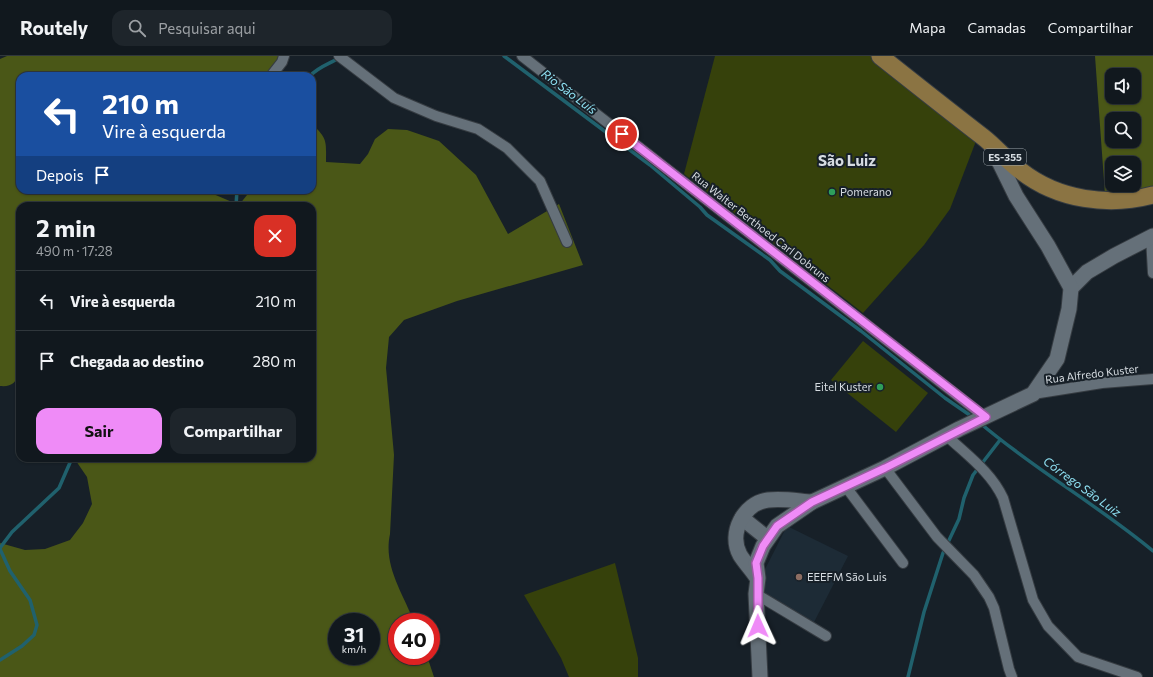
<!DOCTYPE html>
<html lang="pt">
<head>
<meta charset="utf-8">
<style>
	:root { --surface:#11181e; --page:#1e252b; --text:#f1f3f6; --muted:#9ca0a4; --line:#30373c; --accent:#ef8bf7 }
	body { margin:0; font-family:Commissioner,sans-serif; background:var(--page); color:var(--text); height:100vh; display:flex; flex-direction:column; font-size:15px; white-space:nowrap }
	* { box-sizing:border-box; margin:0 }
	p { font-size:13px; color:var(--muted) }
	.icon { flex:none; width:22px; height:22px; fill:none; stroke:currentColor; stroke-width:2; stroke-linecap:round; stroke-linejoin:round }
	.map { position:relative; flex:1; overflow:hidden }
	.side { position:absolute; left:16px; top:146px; width:300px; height:260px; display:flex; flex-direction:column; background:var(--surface); border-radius:12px; box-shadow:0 1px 3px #0004,0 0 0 1px var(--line) }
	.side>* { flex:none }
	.banner { position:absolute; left:16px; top:16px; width:300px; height:122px; border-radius:12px; box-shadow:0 1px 3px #0004,0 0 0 1px var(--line); background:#1a4fa0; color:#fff; overflow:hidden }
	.buttons { position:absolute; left:1105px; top:12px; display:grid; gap:8px }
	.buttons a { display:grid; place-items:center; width:36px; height:36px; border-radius:8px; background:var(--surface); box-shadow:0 1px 3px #0004,0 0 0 1px var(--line); font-size:20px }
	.speed { position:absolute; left:328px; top:557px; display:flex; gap:8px; font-size:20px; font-weight:700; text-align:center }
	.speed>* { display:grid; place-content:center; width:52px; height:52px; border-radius:50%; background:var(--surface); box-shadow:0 1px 3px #0004,0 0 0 1px var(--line); line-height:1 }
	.speed small { font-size:10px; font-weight:400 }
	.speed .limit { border:6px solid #d22; background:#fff; color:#111 }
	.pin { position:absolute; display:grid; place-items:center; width:34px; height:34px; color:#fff; margin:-17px; border:2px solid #fff; border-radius:50%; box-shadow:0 1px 4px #0007 }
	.me { position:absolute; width:44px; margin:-22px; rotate:359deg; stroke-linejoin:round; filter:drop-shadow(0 0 3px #0008) }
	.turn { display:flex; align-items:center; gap:14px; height:84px; padding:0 20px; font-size:18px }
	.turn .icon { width:52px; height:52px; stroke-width:2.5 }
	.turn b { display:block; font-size:28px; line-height:34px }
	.then { display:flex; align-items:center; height:38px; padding:0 20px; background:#0003; gap:8px; font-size:15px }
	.round { display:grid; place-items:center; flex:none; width:42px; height:42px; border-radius:12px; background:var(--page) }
	.summary { display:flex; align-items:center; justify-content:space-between; height:68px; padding:0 20px }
	h1 { font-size:24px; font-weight:700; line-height:30px }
	.cta { display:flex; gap:8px; margin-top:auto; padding:8px 20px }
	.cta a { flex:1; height:46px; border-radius:12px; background:var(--accent); color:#111; font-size:16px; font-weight:700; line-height:46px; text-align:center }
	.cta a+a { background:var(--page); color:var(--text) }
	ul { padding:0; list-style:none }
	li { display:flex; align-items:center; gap:12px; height:60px; padding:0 20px; border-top:1px solid var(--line) }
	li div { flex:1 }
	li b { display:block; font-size:15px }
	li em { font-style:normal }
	header { display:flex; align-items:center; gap:24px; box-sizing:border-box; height:56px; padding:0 20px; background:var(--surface); border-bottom:1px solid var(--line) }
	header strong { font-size:19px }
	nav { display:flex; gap:22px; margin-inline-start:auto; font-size:14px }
	.search { width:280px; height:36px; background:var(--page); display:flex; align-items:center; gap:10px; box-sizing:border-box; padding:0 14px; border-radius:12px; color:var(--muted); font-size:15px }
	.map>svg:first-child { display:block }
</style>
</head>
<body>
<header>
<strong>Routely</strong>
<div class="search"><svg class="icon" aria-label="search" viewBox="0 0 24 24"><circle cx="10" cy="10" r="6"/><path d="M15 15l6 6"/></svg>Pesquisar aqui</div>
<nav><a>Mapa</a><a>Camadas</a><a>Compartilhar</a></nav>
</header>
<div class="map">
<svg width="1153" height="621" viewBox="0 0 1153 621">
	<rect width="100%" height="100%" fill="#172028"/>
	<path fill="#1d2b36" d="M787 470 848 500 811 572 751 541Z"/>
	<g fill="#36410b">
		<path d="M715 0H884L976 85 950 153 924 189 863 257 684 118Z"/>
		<path d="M863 285 928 337 896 376 831 324Z"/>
		<path d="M615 507 638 602V621H569L561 602 524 539Z"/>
	</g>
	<g fill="#4a5717" fill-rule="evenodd">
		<path d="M7 0H281L277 20H20V134H204L239 149 251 134H312V68C328 83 326 86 326 106L360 108 368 98 375 83 388 73 407 74 439 85 476 119 508 178 559 148 583 209 457 245 404 264 389 281 386 312 394 399 390 478C383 510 403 537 414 566H397V600H427L434 621H0V487L25 494 45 493 70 484 83 467 92 448 87 421 74 402H312V150H20V317C15 327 12 331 0 330V3ZM337 566H371V600H337Z"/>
		<path d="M1095 0H1153V136L1105 139ZM1112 19H1134V41H1112ZM1112 63H1134V85H1112ZM1112 107H1134V129H1112Z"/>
	</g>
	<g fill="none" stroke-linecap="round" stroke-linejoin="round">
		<g stroke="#20616d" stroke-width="3.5">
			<path d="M504 0 650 109 700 151 707 159 770 204 780 215 861 275 945 342 974 362"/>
			<path d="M310 20C318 11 329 8 339 2"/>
			<path d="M236 150 237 134"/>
			<path d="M980 367C1035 414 1098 449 1153 495"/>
			<path d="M0 492 12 476 59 432 72 402"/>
			<path d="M0 493 10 515 30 544 37 569 34 579 22 590 0 604"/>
			<path d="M908 621 924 556 943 497 959 463 964 442 973 419 1000 384"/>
		</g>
		<defs>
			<g id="street">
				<path d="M339 0 394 42 436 60 478 73 507 92 540 125 567 186"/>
				<path d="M522 0 985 361"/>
				<path d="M271 20 282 6 284 0"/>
				<path d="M1151 181 1153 217"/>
				<path d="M1033 338 1102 327 1153 323"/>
				<path d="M947 380C967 399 991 416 1003 442L1033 544 1048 570 1078 601 1137 621"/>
				<path d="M885 412 937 481 974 519 989 541 994 552 1009 613 1012 621"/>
				<path d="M846 431 903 507"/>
				<path d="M756 538 826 580"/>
			</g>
			<g id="secondary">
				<path d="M1071 232 1087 216 1114 200 1153 180"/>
				<path d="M742 462 767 482"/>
				<path d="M757 522C752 514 745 507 740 499 728 477 744 447 768 444 782 442 798 445 812 446"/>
				<path d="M760 621 756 538 758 522 756 507 763 490 777 470 812 446 885 412 959 373 1033 338 1057 303 1069 253 1071 232 1048 190 1016 140 992 91"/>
			</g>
			<path id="primary" d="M880 0C914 27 948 54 983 81 996 91 1007 105 1021 115 1058 144 1109 151 1153 139"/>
		</defs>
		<use href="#street" stroke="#363c42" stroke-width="12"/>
		<use href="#secondary" stroke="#363c42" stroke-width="17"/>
		<use href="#primary" stroke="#363c42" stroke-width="19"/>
		<use href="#street" stroke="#657079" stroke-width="10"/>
		<use href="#secondary" stroke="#657079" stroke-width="15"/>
		<use href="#primary" stroke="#8b7443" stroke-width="17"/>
	</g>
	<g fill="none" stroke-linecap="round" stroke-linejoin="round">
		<defs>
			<path id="route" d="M622 78 986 361 885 412 812 446 777 470 763 490 756 507 758 522V570"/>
		</defs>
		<use href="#route" stroke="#9b5aa1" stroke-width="10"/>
		<use href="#route" stroke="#ef8bf7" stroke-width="7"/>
	</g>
	<g fill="#2e9e5b" stroke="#172028" stroke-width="1.5">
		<circle cx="832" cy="136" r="4"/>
		<circle cx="880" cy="331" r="4"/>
	</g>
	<circle fill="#8d6e63" stroke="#172028" stroke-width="1.5" cx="799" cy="521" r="4"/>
	<g text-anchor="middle" stroke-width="4" stroke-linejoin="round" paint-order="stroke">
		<rect fill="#172028" stroke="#9da4aa" stroke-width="1" x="984" y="93" width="42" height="16" rx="3"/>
		<g font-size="10" font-weight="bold" fill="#d6dce1">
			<text x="1005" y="105">ES-355</text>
		</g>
		<g font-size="11" fill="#d6dce1" stroke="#172028" text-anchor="start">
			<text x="840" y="140">Pomerano</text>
			<text x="872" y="335" text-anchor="end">Eitel Kuster</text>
			<text x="807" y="525">EEEFM São Luis</text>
		</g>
		<g font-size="11" fill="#d6dce1" stroke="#172028">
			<text transform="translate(761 171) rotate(38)" y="4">Rua Walter Berthoed Carl Dobruns</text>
			<text transform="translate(1092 318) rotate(-7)" y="4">Rua Alfredo Kuster</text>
		</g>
		<g font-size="12" font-style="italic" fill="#90e3f5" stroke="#172028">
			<text transform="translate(569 36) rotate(37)" y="4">Rio São Luís</text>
			<text transform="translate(1082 431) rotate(36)" y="4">Córrego São Luiz</text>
		</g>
		<g font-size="15" font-weight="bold" fill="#d6dce1" stroke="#172028">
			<text x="847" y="110">São Luiz</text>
		</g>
	</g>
</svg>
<div class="buttons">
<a><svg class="icon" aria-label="sound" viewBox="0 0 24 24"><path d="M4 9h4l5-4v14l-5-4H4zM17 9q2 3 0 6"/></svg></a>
<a><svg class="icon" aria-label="search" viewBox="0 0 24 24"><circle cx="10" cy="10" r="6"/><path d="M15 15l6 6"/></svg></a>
<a><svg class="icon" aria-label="layers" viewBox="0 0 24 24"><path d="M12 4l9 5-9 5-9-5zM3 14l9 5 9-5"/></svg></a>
</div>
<div class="speed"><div>31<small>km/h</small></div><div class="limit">40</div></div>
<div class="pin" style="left:622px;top:78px;background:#d93025"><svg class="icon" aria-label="arrive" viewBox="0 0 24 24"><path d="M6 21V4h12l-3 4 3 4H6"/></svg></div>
<svg class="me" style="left:758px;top:570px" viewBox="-20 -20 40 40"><path d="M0-17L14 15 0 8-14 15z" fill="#ef8bf7" stroke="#fff" stroke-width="4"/></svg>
<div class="banner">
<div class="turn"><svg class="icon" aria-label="left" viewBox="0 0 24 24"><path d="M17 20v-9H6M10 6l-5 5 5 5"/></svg><div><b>210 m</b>Vire à esquerda</div></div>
<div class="then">Depois<svg class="icon" aria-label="arrive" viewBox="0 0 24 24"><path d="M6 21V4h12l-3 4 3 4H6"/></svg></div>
</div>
<section class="side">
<div class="summary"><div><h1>2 min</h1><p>490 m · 17:28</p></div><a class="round" style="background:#d93025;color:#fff"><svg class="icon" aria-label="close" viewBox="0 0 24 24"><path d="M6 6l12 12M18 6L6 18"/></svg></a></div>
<ul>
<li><svg class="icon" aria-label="left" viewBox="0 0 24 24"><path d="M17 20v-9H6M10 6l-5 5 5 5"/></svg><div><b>Vire à esquerda</b></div><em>210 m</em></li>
<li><svg class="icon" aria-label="arrive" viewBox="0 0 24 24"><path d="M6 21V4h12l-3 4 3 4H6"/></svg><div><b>Chegada ao destino</b></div><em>280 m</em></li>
</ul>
<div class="cta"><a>Sair</a><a>Compartilhar</a></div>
</section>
</div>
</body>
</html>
